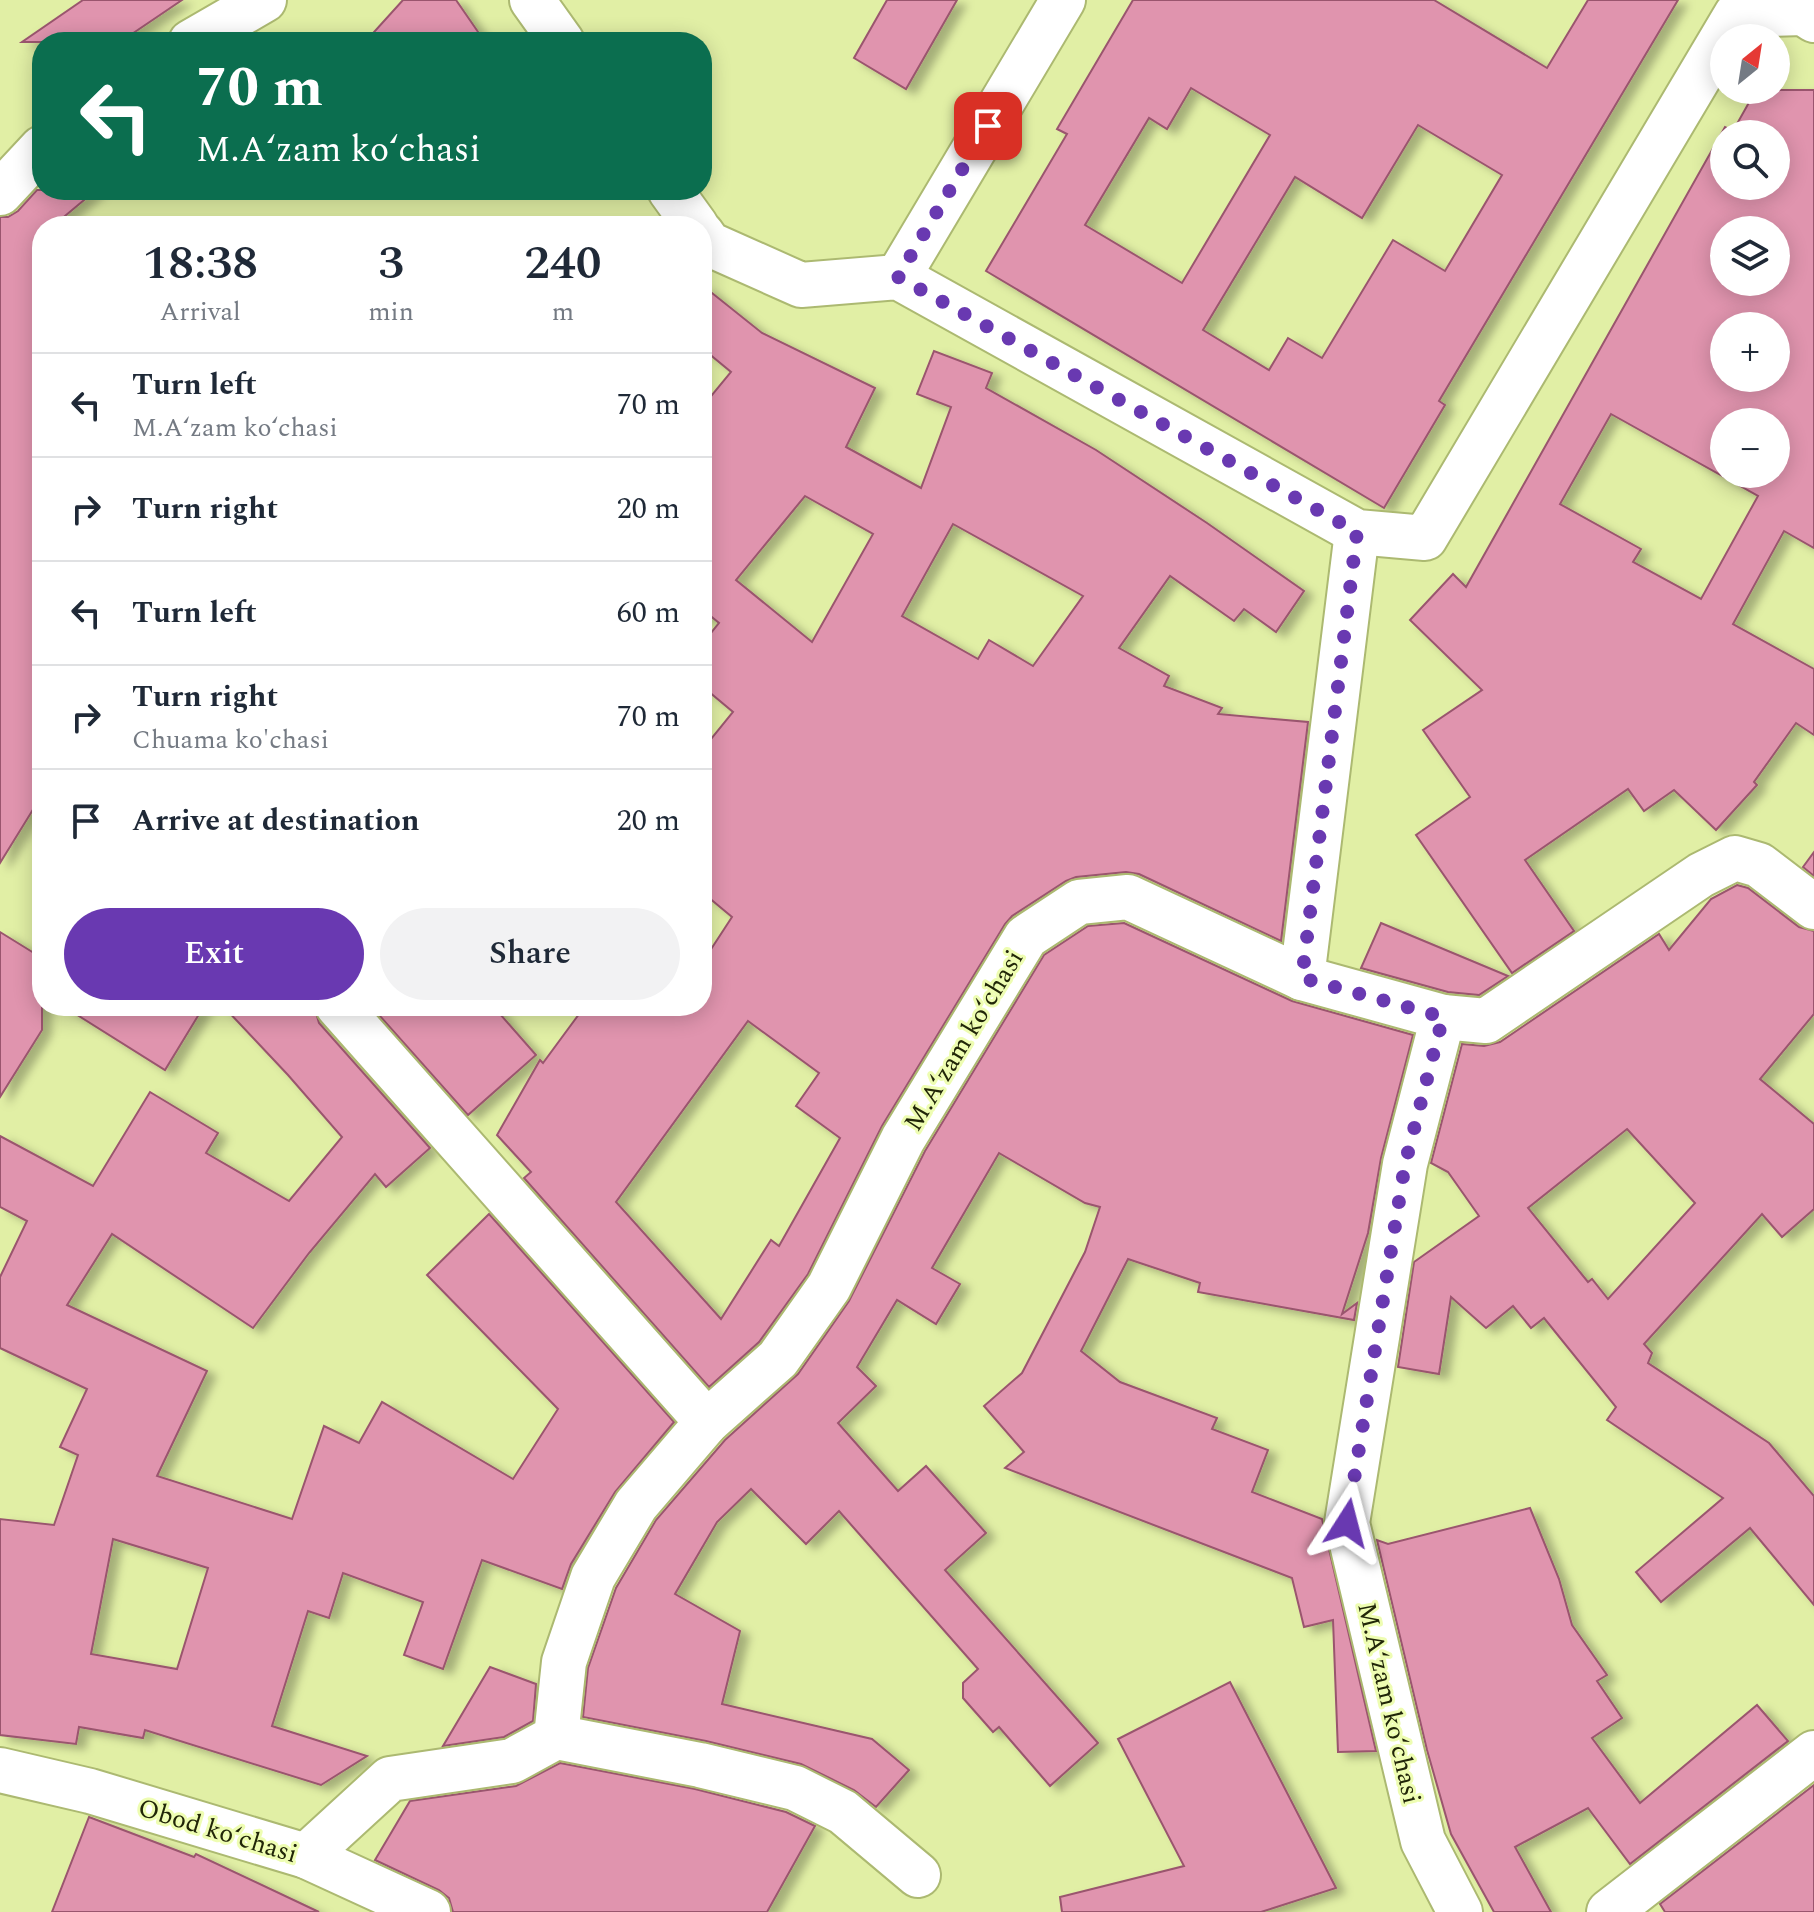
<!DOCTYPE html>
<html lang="en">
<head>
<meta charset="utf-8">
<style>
	:root { --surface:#fff; --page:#f2f2f3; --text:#1f2937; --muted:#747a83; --line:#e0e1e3; --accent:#6939b1 }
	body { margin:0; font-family:Spectral,serif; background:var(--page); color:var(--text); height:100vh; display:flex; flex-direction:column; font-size:30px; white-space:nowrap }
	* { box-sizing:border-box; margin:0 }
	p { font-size:26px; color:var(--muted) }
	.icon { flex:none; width:44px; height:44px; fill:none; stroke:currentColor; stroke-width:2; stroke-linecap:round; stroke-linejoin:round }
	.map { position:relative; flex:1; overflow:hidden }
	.sheet { position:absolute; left:32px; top:216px; width:680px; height:800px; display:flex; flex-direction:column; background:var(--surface); border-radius:32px; box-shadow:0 4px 20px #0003 }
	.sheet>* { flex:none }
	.top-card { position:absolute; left:32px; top:32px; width:680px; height:168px; border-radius:32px; box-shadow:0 4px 20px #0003; background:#0b6e4f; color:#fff; overflow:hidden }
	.needle { width:52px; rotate:30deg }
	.tools { position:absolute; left:1710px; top:24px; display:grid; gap:16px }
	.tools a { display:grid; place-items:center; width:80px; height:80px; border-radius:50%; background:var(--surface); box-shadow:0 4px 20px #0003; font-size:40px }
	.pin { position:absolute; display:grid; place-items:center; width:68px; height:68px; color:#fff; margin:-34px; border-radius:16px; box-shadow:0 4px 12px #0006 }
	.me { position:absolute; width:88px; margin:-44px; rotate:9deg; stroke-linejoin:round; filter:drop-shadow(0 0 6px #0008) }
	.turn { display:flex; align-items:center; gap:28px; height:168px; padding:0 32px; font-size:36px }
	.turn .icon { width:104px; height:104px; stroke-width:2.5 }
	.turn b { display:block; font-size:56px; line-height:68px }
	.eta { display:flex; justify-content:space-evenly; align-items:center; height:136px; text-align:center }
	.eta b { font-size:48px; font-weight:600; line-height:56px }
	.button { display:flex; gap:16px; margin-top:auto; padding:16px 32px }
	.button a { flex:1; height:92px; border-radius:48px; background:var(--accent); color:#fff; font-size:32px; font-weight:600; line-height:92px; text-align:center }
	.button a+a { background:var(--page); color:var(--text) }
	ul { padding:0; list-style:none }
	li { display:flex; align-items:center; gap:24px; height:104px; padding:0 32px; border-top:2px solid var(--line) }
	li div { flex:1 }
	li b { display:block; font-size:30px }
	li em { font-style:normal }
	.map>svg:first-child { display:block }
</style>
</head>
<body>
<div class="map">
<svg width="1814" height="1912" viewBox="0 0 1814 1912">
	<defs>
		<filter id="shadow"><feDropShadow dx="9" dy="5" stdDeviation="4" flood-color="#0004"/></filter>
	</defs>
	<rect width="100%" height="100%" fill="#e1efa5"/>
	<g fill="#e094ae" stroke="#9a556e" stroke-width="2" fill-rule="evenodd" filter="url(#shadow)">
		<path d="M83 0H182L120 42H22Z"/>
		<path d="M403 0H456L485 42H365Z"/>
		<path d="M887 0H957L906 89 854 58Z"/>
		<path d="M1133 0H1434L1547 68 1588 0H1678L1439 401 1445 405 1384 508 986 271 1067 134 1057 129ZM1191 88 1270 135 1182 283 1085 225 1149 118 1167 129ZM1418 125 1502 175 1445 271 1393 240 1322 358 1288 338 1269 370 1203 330 1295 177 1362 218Z"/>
		<path d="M1756 90H1814V548L1784 531 1733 624 1814 669V735L1796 723 1754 782 1757 785 1716 830 1674 790 1644 811 1628 789 1525 860 1574 931 1512 973 1416 835 1470 797 1423 730 1482 690 1410 620 1453 574 1466 587 1725 127 1733 131ZM1724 134H1776V186H1724ZM1724 230H1776V282H1724ZM1724 326H1776V378H1724ZM1611 414 1758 496 1701 599 1633 562 1641 549 1560 504ZM1724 422H1776V474H1724Z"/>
		<path d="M37 190H96L53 226H42V795L0 863V217H8L18 211Z"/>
		<path d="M702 285 762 333 875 388 846 447 921 488 951 407 917 394 934 351 992 373 986 388 1096 450 1207 523 1304 591 1276 632 1244 609 1234 621 1170 576 1119 648 1169 676 1164 686 1222 708 1218 714 1308 722 1281 941 1139 874 1126 872 1076 877 1066 881 1012 916 1005 924 882 1126 808 1274 759 1342 709 1387 524 1178 531 1172 497 1135 540 1060 543 1063 585 1006H702V963L732 917 702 892V750L733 712 702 686V644L719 623 708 614 702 621V407L731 372 702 348ZM805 496 873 534 812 642 736 580ZM953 524 1083 596 1033 666 989 640 978 659 902 616ZM748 1021 819 1073 796 1106 840 1138 779 1246 771 1240 721 1319 616 1202Z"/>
		<path d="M1814 852V876L1803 867Z"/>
		<path d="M1737 885 1748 888 1799 927 1814 931V1014L1760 1079 1814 1124V1209L1782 1237 1762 1214 1644 1344 1652 1353 1648 1363 1769 1443 1814 1496V1605L1750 1528 1661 1602 1636 1572 1723 1498 1607 1420 1616 1407 1544 1318 1531 1328 1513 1306 1486 1328 1451 1297 1439 1374 1398 1367 1414 1262 1479 1216 1448 1172 1431 1163 1462 1044 1484 1046 1500 1042 1659 934 1669 950 1711 899ZM1627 1129 1695 1203 1608 1299 1592 1279 1588 1282 1528 1208Z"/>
		<path d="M1124 923 1292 1001 1413 1035 1381 1158 1368 1233 1342 1314 1357 1303 1354 1320 1198 1292 1200 1283 1128 1259 1081 1351 1120 1382 1217 1418 1212 1429 1268 1450 1252 1492 1322 1519 1376 1751 1338 1752 1333 1620 1304 1627 1292 1578 1005 1468 1024 1452 984 1406 1022 1373 1085 1252 1100 1207 1085 1203 999 1153 932 1268 960 1284 936 1324 897 1300 857 1367 876 1386 838 1423 898 1491 926 1466 986 1533 945 1570 1098 1743 1050 1786 999 1727 993 1732 963 1698V1683L978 1669 839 1511 806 1544 751 1489 717 1522 675 1594 740 1631 722 1704 872 1739 909 1770 876 1807 854 1790 801 1764 706 1741 583 1717 588 1668 616 1588 656 1520 725 1440 798 1374 849 1301 925 1151 1044 955 1088 926Z"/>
		<path d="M1381 923 1508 976 1479 995 1448 992 1361 968Z"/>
		<path d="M0 932 42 958V1030L0 1097Z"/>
		<path d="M63 1006H204L165 1070Z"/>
		<path d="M223 1006H314L319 1023 430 1148 386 1187 375 1174 309 1253 253 1328 112 1234 67 1305 207 1371 157 1476 292 1519 324 1426 359 1443 382 1402 513 1479 558 1409 427 1275 489 1214 674 1422 615 1492 571 1564 562 1589 482 1560 443 1669 404 1655 423 1602 343 1573 329 1618 308 1611 272 1726 367 1756 321 1785 145 1730 143 1738 79 1727 76 1744 0 1735V1519L54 1525 78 1455 60 1447 87 1389 0 1348V1277L27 1221 0 1207V1136L93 1186 150 1092 218 1133 206 1153 289 1201 342 1137 288 1075ZM113 1539 208 1568 177 1669 91 1654Z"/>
		<path d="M371 1006H493L536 1055 468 1115Z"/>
		<path d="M1530 1508 1559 1579 1572 1625 1607 1675 1597 1681 1622 1718 1592 1738 1640 1803 1757 1705 1788 1741 1630 1864 1588 1808 1515 1847 1551 1912H1494L1451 1834 1427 1750 1377 1540 1388 1544Z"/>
		<path d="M490 1667 536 1684 533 1721 504 1737 443 1746Z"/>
		<path d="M1230 1682 1336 1888 1261 1912H1062L1060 1897 1184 1866 1118 1739Z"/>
		<path d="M560 1763 695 1789 786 1812 815 1826 767 1912H453L449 1898 439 1890 375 1860 410 1801 516 1786Z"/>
		<path d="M1814 1785V1912H1665L1660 1904Z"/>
		<path d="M89 1817 194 1857 196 1854 319 1912H52Z"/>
	</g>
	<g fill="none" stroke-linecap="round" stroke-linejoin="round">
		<defs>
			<g id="minor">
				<path d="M532 0 562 42"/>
				<path d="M191 42 264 0"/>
				<path d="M670 190 696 226"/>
				<path d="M0 193 42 148"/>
				<path d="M702 234 709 244 801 285 898 277 1357 532 1425 538 1736 15 1803 13 1814 20"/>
				<path d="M898 277 1063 0"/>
				<path d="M1302 978 1357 532"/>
				<path d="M338 1006 707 1422"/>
				<path d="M1443 1017 1486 1021 1701 875 1735 858 1759 865 1814 907"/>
				<path d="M556 1737 700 1765 795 1788 843 1812 918 1875"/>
				<path d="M0 1770 90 1791 306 1856 428 1912"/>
				<path d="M306 1856 390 1779 512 1761 556 1737 564 1662 593 1577 636 1505 707 1422 778 1359 829 1287 903 1139 1026 937 1079 902 1128 897 1302 978 1443 1017 1405 1164 1347 1523 1423 1841 1460 1912"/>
				<path d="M1609 1912 1814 1753"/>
			</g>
		</defs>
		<use href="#minor" stroke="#acb971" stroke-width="48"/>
		<use href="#minor" stroke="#fff" stroke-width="44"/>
	</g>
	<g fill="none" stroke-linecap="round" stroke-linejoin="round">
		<path stroke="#6939b1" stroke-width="14" stroke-dasharray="0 25.2" d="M988 126 898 277 1357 532 1302 978 1443 1017 1405 1164 1347 1523"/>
	</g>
	<g text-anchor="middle" stroke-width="6" stroke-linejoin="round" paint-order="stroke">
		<g font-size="26" fill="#212608" stroke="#eefdb2">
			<text transform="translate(963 1040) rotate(-59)" y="9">M.Aʻzam koʻchasi</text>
			<text transform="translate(1390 1703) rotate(77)" y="9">M.Aʻzam koʻchasi</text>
			<text transform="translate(218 1830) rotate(17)" y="9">Obod koʻchasi</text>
		</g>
	</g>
</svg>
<div class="tools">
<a><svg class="needle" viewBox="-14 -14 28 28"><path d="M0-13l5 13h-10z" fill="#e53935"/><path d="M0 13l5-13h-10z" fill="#747a83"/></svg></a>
<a><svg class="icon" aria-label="search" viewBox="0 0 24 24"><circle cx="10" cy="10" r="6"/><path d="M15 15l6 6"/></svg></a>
<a><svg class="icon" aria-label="layers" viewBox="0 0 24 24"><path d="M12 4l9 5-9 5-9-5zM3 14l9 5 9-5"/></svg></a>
<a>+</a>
<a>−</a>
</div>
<div class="pin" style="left:988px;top:126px;background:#d93025"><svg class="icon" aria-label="arrive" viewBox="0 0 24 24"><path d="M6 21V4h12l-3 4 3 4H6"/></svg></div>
<svg class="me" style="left:1347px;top:1523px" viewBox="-20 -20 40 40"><path d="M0-17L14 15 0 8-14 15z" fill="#6939b1" stroke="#fff" stroke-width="4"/></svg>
<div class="top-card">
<div class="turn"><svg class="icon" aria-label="left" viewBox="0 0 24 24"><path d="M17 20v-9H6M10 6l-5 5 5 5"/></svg><div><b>70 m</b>M.Aʻzam koʻchasi</div></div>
</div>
<section class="sheet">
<div class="eta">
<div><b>18:38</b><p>Arrival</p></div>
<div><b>3</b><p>min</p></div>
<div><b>240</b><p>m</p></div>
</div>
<ul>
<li><svg class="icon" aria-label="left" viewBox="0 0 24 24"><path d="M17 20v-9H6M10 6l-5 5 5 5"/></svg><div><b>Turn left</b><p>M.Aʻzam koʻchasi</p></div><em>70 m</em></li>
<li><svg class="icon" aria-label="right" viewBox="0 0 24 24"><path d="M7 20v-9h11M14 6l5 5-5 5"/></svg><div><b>Turn right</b></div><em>20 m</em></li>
<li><svg class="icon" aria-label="left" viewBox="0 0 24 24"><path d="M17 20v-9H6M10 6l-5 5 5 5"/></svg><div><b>Turn left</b></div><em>60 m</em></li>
<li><svg class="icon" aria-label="right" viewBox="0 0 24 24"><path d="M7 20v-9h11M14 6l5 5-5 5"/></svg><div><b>Turn right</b><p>Chuama ko'chasi</p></div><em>70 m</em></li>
<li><svg class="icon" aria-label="arrive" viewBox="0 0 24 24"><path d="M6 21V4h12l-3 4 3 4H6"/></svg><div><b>Arrive at destination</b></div><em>20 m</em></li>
</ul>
<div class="button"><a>Exit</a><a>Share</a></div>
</section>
</div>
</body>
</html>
